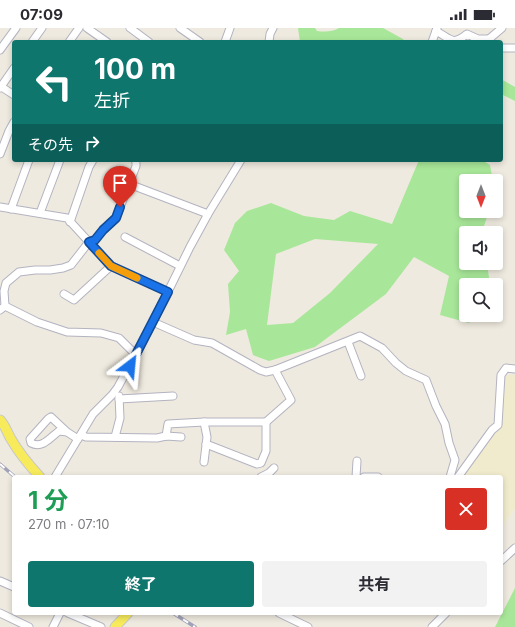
<!DOCTYPE html>
<html lang="ja">
<head>
<meta charset="utf-8">
<style>
	:root { --surface:#fff; --page:#f2f2f3; --text:#2b2b33; --muted:#7c7c81; --accent:#0f766e }
	body { margin:0; font-family:Inter,"Noto Sans JP",sans-serif; background:var(--page); color:var(--text); height:100vh; display:flex; flex-direction:column; font-size:15px; white-space:nowrap }
	* { box-sizing:border-box; margin:0 }
	p { font-size:13px; color:var(--muted) }
	.icon { flex:none; width:22px; height:22px; fill:none; stroke:currentColor; stroke-width:2; stroke-linecap:round; stroke-linejoin:round }
	.map { position:relative; flex:1; overflow:hidden }
	.panel { position:absolute; left:12px; top:447px; width:491px; height:140px; display:flex; flex-direction:column; background:var(--surface); border-radius:4px; box-shadow:0 2px 6px #0003 }
	.panel>* { flex:none }
	.banner { position:absolute; left:12px; top:12px; width:491px; height:122px; border-radius:4px; box-shadow:0 2px 6px #0003; background:#0f766e; color:#fff; overflow:hidden }
	.needle { width:26px; rotate:180deg }
	.controls { position:absolute; left:459px; top:146px; display:grid; gap:8px }
	.controls a { display:grid; place-items:center; width:44px; height:44px; border-radius:4px; background:var(--surface); box-shadow:0 2px 6px #0003; font-size:20px }
	.pin { position:absolute; display:grid; place-items:center; width:34px; height:34px; color:#fff; margin:-41px -17px; border-radius:50% 50% 50% 0; rotate:-45deg; box-shadow:0 0 4px #0007 }
	.pin .icon { rotate:45deg }
	.me { position:absolute; width:44px; margin:-22px; rotate:29deg; stroke-linejoin:round; filter:drop-shadow(0 0 3px #0008) }
	.turn { display:flex; align-items:center; gap:14px; height:84px; padding:0 16px; font-size:18px }
	.turn .icon { width:52px; height:52px; stroke-width:2.5 }
	.turn b { display:block; font-size:28px; line-height:34px }
	.then { display:flex; align-items:center; height:38px; padding:0 16px; background:#0003; gap:8px; font-size:15px }
	.round { display:grid; place-items:center; flex:none; width:42px; height:42px; border-radius:4px; background:var(--page) }
	.head { display:flex; align-items:center; justify-content:space-between; height:68px; padding:0 16px }
	h1 { font-size:24px; font-weight:700; line-height:30px; color:#1e9e55 }
	.primary-button { display:flex; gap:8px; margin-top:auto; padding:8px 16px }
	.primary-button a { flex:1; height:46px; border-radius:4px; background:var(--accent); color:#fff; font-size:16px; font-weight:700; line-height:46px; text-align:center }
	.primary-button a+a { background:var(--page); color:var(--text) }
	.status { display:flex; justify-content:space-between; align-items:center; height:28px; padding:0 20px; background:var(--surface); direction:ltr }
	.status svg { height:11px; fill:currentColor }
	.map>svg:first-child { display:block }
</style>
</head>
<body>
<div class="status"><b>07:09</b><svg viewBox="0 0 49 12"><path d="M0 12V9h3v3zM5 12V6h3v6zM10 12V3h3v9zM15 12V0h3v12zM26 1h20v11H26zM47 4h2v5h-2z"/></svg></div>
<div class="map">
<svg width="515" height="599" viewBox="0 0 515 599">
	<rect width="100%" height="100%" fill="#efeadf"/>
	<path fill="#f1ebce" d="M509 347H515V480L501 501V449H462L491 408 495 406 501 399 506 349Z"/>
	<g fill="#a8e799" fill-rule="evenodd">
		<path d="M298 0H315L317 3C325 4 332 4 339 0H383L403 11 405 14H300Z"/>
		<path d="M501 51 515 59V73L501 66Z"/>
		<path d="M419 132H482L490 137 493 153H466V183H489L483 201 484 205H466V235H487L490 257H466V287H477L469 295 440 287 449 248 414 229 386 266 315 319 269 333 253 327 246 301 226 307 230 284 228 256 239 243 224 222 235 195 247 183 271 175 304 188 334 192 350 183 392 196ZM315 211 378 216 330 265 293 295 267 297 276 226Z"/>
		<path d="M515 560V599H495Z"/>
	</g>
	<g fill="none" stroke-linecap="round" stroke-linejoin="round">
		<defs>
			<g id="minor">
				<path d="M87 0 107 14"/>
				<path d="M130 0 149 14"/>
				<path d="M180 0 200 14"/>
				<path d="M436 3C451 11 452 18 467 6L478 11H489"/>
				<path d="M32 14 42 0"/>
				<path d="M69 14 79 0"/>
				<path d="M225 14 230 0"/>
				<path d="M269 14 270 6 273 0"/>
				<path d="M432 14 437 0"/>
				<path d="M491 14 489 11 502 0"/>
				<path d="M501 20H515"/>
				<path d="M0 22 16 0"/>
				<path d="M0 58 14 67"/>
				<path d="M0 60 14 40"/>
				<path d="M0 126 9 103 14 94"/>
				<path d="M129 156 208 186"/>
				<path d="M0 179 67 190 111 238 168 264"/>
				<path d="M11 181 29 132"/>
				<path d="M40 185 60 132"/>
				<path d="M70 194 89 139 93 132"/>
				<path d="M125 209 180 238"/>
				<path d="M64 266 74 272 111 238"/>
				<path d="M5 278 37 294 67 304 101 305 119 310 136 327"/>
				<path d="M0 282 5 278 4 263 6 255 19 244 35 242H50L63 240 71 237 89 214 95 212 103 202 116 190 136 138V134L135 132"/>
				<path d="M153 294 194 312 212 315 260 342 266 344 275 342 360 308 382 320 396 335 406 343 426 352 436 378 445 396 449 415 455 432 450 449"/>
				<path d="M348 314 361 348"/>
				<path d="M119 371 173 368"/>
				<path d="M204 394 207 409 204 434"/>
				<path d="M67 404 59 403C50 410 42 421 31 415L30 411 48 391 51 389 67 404 78 411"/>
				<path d="M81 407 86 409 157 410 166 408 181 409"/>
				<path d="M166 408 168 396 204 394H266"/>
				<path d="M115 409 120 390 119 368"/>
				<path d="M206 416 257 436 261 435 266 423V394L291 372 275 342"/>
				<path d="M55 449 93 386 112 367 118 359 153 294 190 219 208 186 241 132"/>
				<path d="M261 449 269 445 274 440"/>
				<path d="M356 449 357 433"/>
				<path d="M364 449H378"/>
				<path d="M458 449 492 402 498 397 501 347 506 340 515 341"/>
				<path d="M501 533 515 520"/>
				<path d="M0 553 14 559"/>
				<path d="M0 585 29 599"/>
				<path d="M68 585 101 599"/>
				<path d="M279 585 308 599"/>
				<path d="M53 599 60 585"/>
				<path d="M432 599 446 585"/>
			</g>
			<g id="major">
				<path d="M0 392C5 397 7 404 11 411 19 425 29 437 40 449"/>
				<path d="M115 599 128 585"/>
			</g>
		</defs>
		<use href="#minor" stroke="#b3b3c1" stroke-width="9"/>
		<use href="#major" stroke="#c8c8c8" stroke-width="11"/>
		<use href="#minor" stroke="#fff" stroke-width="7"/>
		<use href="#major" stroke="#f7eb5b" stroke-width="9"/>
		<defs>
			<g id="rail">
				<path d="M0 436 15 449"/>
				<path d="M173 585 195 599"/>
			</g>
		</defs>
		<use href="#rail" stroke="#a1a1b8" stroke-width="3.5"/>
		<use href="#rail" stroke="#fff" stroke-width="2" stroke-dasharray="6" stroke-linecap="butt"/>
	</g>
	<g fill="none" stroke-linecap="round" stroke-linejoin="round">
		<defs>
			<path id="route" d="M120 179 116 190 103 202 95 212 89 214 111 238 168 264 130 338"/>
		</defs>
		<use href="#route" stroke="#114b97" stroke-width="10"/>
		<use href="#route" stroke="#1a73e8" stroke-width="7"/>
		<path stroke="#f59e0b" stroke-width="7" d="M99 225 111 238 137 250"/>
	</g>
</svg>
<div class="controls">
<a><svg class="needle" viewBox="-14 -14 28 28"><path d="M0-13l5 13h-10z" fill="#e53935"/><path d="M0 13l5-13h-10z" fill="#7c7c81"/></svg></a>
<a><svg class="icon" aria-label="sound" viewBox="0 0 24 24"><path d="M4 9h4l5-4v14l-5-4H4zM17 9q2 3 0 6"/></svg></a>
<a><svg class="icon" aria-label="search" viewBox="0 0 24 24"><circle cx="10" cy="10" r="6"/><path d="M15 15l6 6"/></svg></a>
</div>
<div class="pin" style="left:120px;top:179px;background:#d93025"><svg class="icon" aria-label="arrive" viewBox="0 0 24 24"><path d="M6 21V4h12l-3 4 3 4H6"/></svg></div>
<svg class="me" style="left:130px;top:338px" viewBox="-20 -20 40 40"><path d="M0-17L14 15 0 8-14 15z" fill="#1a73e8" stroke="#fff" stroke-width="4"/></svg>
<div class="banner">
<div class="turn"><svg class="icon" aria-label="left" viewBox="0 0 24 24"><path d="M17 20v-9H6M10 6l-5 5 5 5"/></svg><div><b>100 m</b>左折</div></div>
<div class="then">その先<svg class="icon" aria-label="right" viewBox="0 0 24 24"><path d="M7 20v-9h11M14 6l5 5-5 5"/></svg></div>
</div>
<section class="panel">
<div class="head"><div><h1>1 分</h1><p>270 m · 07:10</p></div><a class="round" style="background:#d93025;color:#fff"><svg class="icon" aria-label="close" viewBox="0 0 24 24"><path d="M6 6l12 12M18 6L6 18"/></svg></a></div>
<div class="primary-button"><a>終了</a><a>共有</a></div>
</section>
</div>
</body>
</html>
